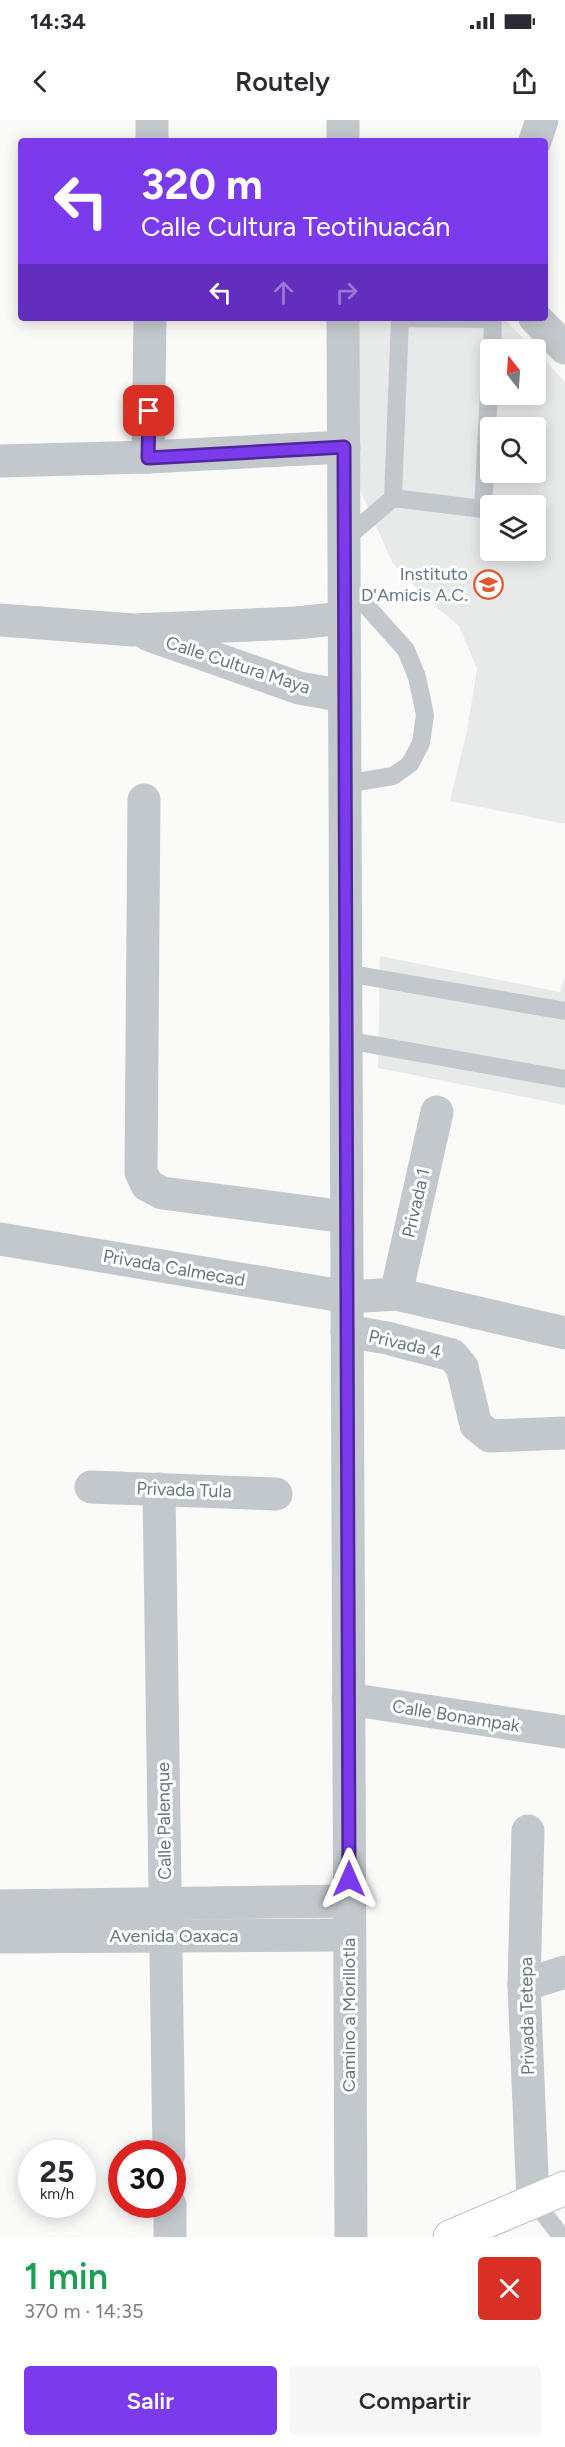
<!DOCTYPE html>
<html lang="es">
<head>
<meta charset="utf-8">
<style>
	:root { --surface:#fff; --page:#f7f7f7; --text:#2b2b33; --muted:#7c7c81; --accent:#7c3aed }
	body { margin:0; font-family:Figtree,sans-serif; background:var(--page); color:var(--text); height:100vh; display:flex; flex-direction:column; font-size:22px; white-space:nowrap }
	* { box-sizing:border-box; margin:0 }
	p { font-size:20px; color:var(--muted) }
	.icon { flex:none; width:33px; height:33px; fill:none; stroke:currentColor; stroke-width:2; stroke-linecap:round; stroke-linejoin:round }
	.map { position:relative; height:2117px; overflow:hidden }
	.drawer { display:flex; flex-direction:column; background:var(--surface); flex:1 }
	.drawer>* { flex:none }
	.hud { position:absolute; left:18px; top:18px; width:530px; height:183px; border-radius:6px; box-shadow:0 3px 15px #0003; background:#7c3aed; color:#fff; overflow:hidden }
	.needle { width:39px; rotate:343deg }
	.buttons { position:absolute; left:480px; top:219px; display:grid; gap:12px }
	.buttons a { display:grid; place-items:center; width:66px; height:66px; border-radius:6px; background:var(--surface); box-shadow:0 3px 15px #0003; font-size:30px }
	.speed { position:absolute; left:18px; top:2020px; display:flex; gap:12px; font-size:30px; font-weight:700; text-align:center }
	.speed>* { display:grid; place-content:center; width:78px; height:78px; border-radius:50%; background:var(--surface); box-shadow:0 3px 15px #0003; line-height:1 }
	.speed small { font-size:15px; font-weight:400 }
	.speed .limit { border:9px solid #d22; background:#fff; color:#111 }
	.pin { position:absolute; display:grid; place-items:center; width:51px; height:51px; color:#fff; margin:-26px; border-radius:12px; box-shadow:0 3px 9px #0006 }
	.me { position:absolute; width:66px; margin:-33px; rotate:0deg; stroke-linejoin:round; filter:drop-shadow(0 0 4px #0008) }
	.turn { display:flex; align-items:center; gap:21px; height:126px; padding:0 24px; font-size:27px }
	.turn .icon { width:78px; height:78px; stroke-width:2.5 }
	.turn b { display:block; font-size:42px; line-height:51px }
	.lanes { display:flex; align-items:center; height:57px; padding:0 24px; background:#0003; justify-content:center; gap:30px; direction:ltr }
	.lanes .off { opacity:.35 }
	.round { display:grid; place-items:center; flex:none; width:63px; height:63px; border-radius:6px; background:var(--page) }
	.overview { display:flex; align-items:center; justify-content:space-between; height:102px; padding:0 24px }
	h1 { font-size:36px; font-weight:600; line-height:45px; color:#1e9e55 }
	.button { display:flex; gap:12px; margin-top:auto; padding:12px 24px }
	.button a { flex:1; height:69px; border-radius:6px; background:var(--accent); color:#fff; font-size:24px; font-weight:600; line-height:69px; text-align:center }
	.button a+a { background:var(--page); color:var(--text) }
	.status { display:flex; justify-content:space-between; align-items:center; height:42px; padding:0 30px; background:var(--surface); direction:ltr }
	.status svg { height:16px; fill:currentColor }
	header { display:flex; justify-content:space-between; align-items:center; height:78px; padding:0 24px; background:var(--surface); font-size:27px; font-weight:600 }
	.map>svg:first-child { display:block }
</style>
</head>
<body>
<div class="status"><b>14:34</b><svg viewBox="0 0 49 12"><path d="M0 12V9h3v3zM5 12V6h3v6zM10 12V3h3v9zM15 12V0h3v12zM26 1h20v11H26zM47 4h2v5h-2z"/></svg></div>
<header><svg class="icon" aria-label="back" viewBox="0 0 24 24"><path d="M15 5l-7 7 7 7"/></svg>Routely<svg class="icon" aria-label="share" viewBox="0 0 24 24"><path d="M12 15V3M7 8l5-5 5 5M5 13v7h14v-7"/></svg></header>
<div class="map">
<svg width="565" height="2117" viewBox="0 0 565 2117">
	<rect width="100%" height="100%" fill="#fafaf8"/>
	<g fill="#e8e9e9" fill-rule="evenodd">
		<path d="M357 198H503L534 229 490 230V274H536V231L565 262V704L450 681 467 610 477 549 459 506 433 484 393 444 359 368ZM490 308H536V352H490ZM490 386H536V430H490Z"/>
		<path d="M380 836 560 872 565 855V985L378 948Z"/>
	</g>
	<g fill="none" stroke-linecap="round" stroke-linejoin="round">
		<defs>
			<path id="secondary" d="M450 2117 565 2068"/>
		</defs>
		<use href="#secondary" stroke="#b3babf" stroke-width="35"/>
		<g stroke="#c3c8cc" stroke-width="18">
			<path d="M393 378 483 389 490 252"/>
			<path d="M344 420 393 378 400 198 493 199 492 230"/>
			<path d="M345 664 393 656 410 644 421 623 425 595 417 557 406 530 346 463"/>
			<path d="M346 853 565 891"/>
			<path d="M346 920 565 959"/>
			<path d="M533 2080 562 2117"/>
		</g>
		<g stroke="#c3c8cc" stroke-width="33">
			<path d="M343 0V21"/>
			<path d="M152 21V0"/>
			<path d="M535 21 542 0"/>
			<path d="M343 198 351 2117"/>
			<path d="M535 198 565 228"/>
			<path d="M148 337 150 198"/>
			<path d="M0 341 148 337 344 327"/>
			<path d="M0 500 133 510 296 503 344 498"/>
			<path d="M149 515 299 568 344 576"/>
			<path d="M144 680 141 1052 147 1065 162 1073 346 1097"/>
			<path d="M0 1119 348 1177 396 1174 565 1213"/>
			<path d="M396 1174 437 992"/>
			<path d="M347 1211 387 1218 452 1235 462 1247 476 1305 490 1316 565 1313"/>
			<path d="M91 1367 276 1374"/>
			<path d="M159 1369 169 2034"/>
			<path d="M348 1579 565 1612"/>
			<path d="M528 1711 524 1865 533 2080"/>
			<path d="M0 1786 349 1781"/>
			<path d="M0 1817 349 1815"/>
			<path d="M524 1865 565 1852"/>
			<path d="M170 2085V2117"/>
		</g>
		<use href="#secondary" stroke="#fff" stroke-width="33"/>
	</g>
	<g fill="none" stroke-linecap="round" stroke-linejoin="round">
		<defs>
			<path id="route" d="M149 291 148 338 344 327 349 1759"/>
		</defs>
		<use href="#route" stroke="#51269a" stroke-width="15"/>
		<use href="#route" stroke="#7c3aed" stroke-width="10"/>
	</g>
	<defs>
		<symbol id="school-ring" viewBox="-11 -11 22 22"><circle r="9.5" fill="#fff" stroke="#e4572e" stroke-width="1.5"/><path d="M0-5L7-2L0 1L-7-2ZM-4 1L0 2.5L4 1V4Q0 6-4 4Z" fill="#e4572e"/></symbol>
	</defs>
	<g fill-rule="evenodd">
		<use href="#school-ring" x="472" y="448" width="33" height="33"/>
	</g>
	<g text-anchor="middle" stroke-width="6" stroke-linejoin="round" paint-order="stroke">
		<g font-size="18" fill="#657683" stroke="#fff" text-anchor="end">
			<text x="468" y="460">Instituto<tspan x="468" dy="21">D'Amicis A.C.</tspan></text>
		</g>
		<g font-size="18" fill="#657683" stroke="#fff">
			<text transform="translate(238 545) rotate(18)" y="6">Calle Cultura Maya</text>
			<text transform="translate(416 1083) rotate(-77)" y="6">Privada 1</text>
			<text transform="translate(174 1148) rotate(10)" y="6">Privada Calmecad</text>
			<text transform="translate(405 1224) rotate(13)" y="6">Privada 4</text>
			<text transform="translate(184 1370) rotate(2)" y="6">Privada Tula</text>
			<text transform="translate(456 1596) rotate(9)" y="6">Calle Bonampak</text>
			<text transform="translate(164 1701) rotate(-91)" y="6">Calle Palenque</text>
			<text x="174" y="1822">Avenida Oaxaca</text>
			<text transform="translate(349 1895) rotate(-90)" y="6">Camino a Morillotla</text>
			<text transform="translate(527 1896) rotate(-91)" y="6">Privada Tetepa</text>
		</g>
	</g>
</svg>
<div class="buttons">
<a><svg class="needle" viewBox="-14 -14 28 28"><path d="M0-13l5 13h-10z" fill="#e53935"/><path d="M0 13l5-13h-10z" fill="#7c7c81"/></svg></a>
<a><svg class="icon" aria-label="search" viewBox="0 0 24 24"><circle cx="10" cy="10" r="6"/><path d="M15 15l6 6"/></svg></a>
<a><svg class="icon" aria-label="layers" viewBox="0 0 24 24"><path d="M12 4l9 5-9 5-9-5zM3 14l9 5 9-5"/></svg></a>
</div>
<div class="speed"><div>25<small>km/h</small></div><div class="limit">30</div></div>
<div class="pin" style="left:149px;top:291px;background:#d93025"><svg class="icon" aria-label="arrive" viewBox="0 0 24 24"><path d="M6 21V4h12l-3 4 3 4H6"/></svg></div>
<svg class="me" style="left:349px;top:1759px" viewBox="-20 -20 40 40"><path d="M0-17L14 15 0 8-14 15z" fill="#7c3aed" stroke="#fff" stroke-width="4"/></svg>
<div class="hud">
<div class="turn"><svg class="icon" aria-label="left" viewBox="0 0 24 24"><path d="M17 20v-9H6M10 6l-5 5 5 5"/></svg><div><b>320 m</b>Calle Cultura Teotihuacán</div></div>
<div class="lanes"><svg class="icon" aria-label="left" viewBox="0 0 24 24"><path d="M17 20v-9H6M10 6l-5 5 5 5"/></svg><svg class="icon off" aria-label="ahead" viewBox="0 0 24 24"><path d="M12 20V5M6 11l6-6 6 6"/></svg><svg class="icon off" aria-label="right" viewBox="0 0 24 24"><path d="M7 20v-9h11M14 6l5 5-5 5"/></svg></div>
</div>
</div>
<section class="drawer">
<div class="overview"><div><h1>1 min</h1><p>370 m · 14:35</p></div><a class="round" style="background:#d93025;color:#fff"><svg class="icon" aria-label="close" viewBox="0 0 24 24"><path d="M6 6l12 12M18 6L6 18"/></svg></a></div>
<div class="button"><a>Salir</a><a>Compartir</a></div>
</section>
</body>
</html>
